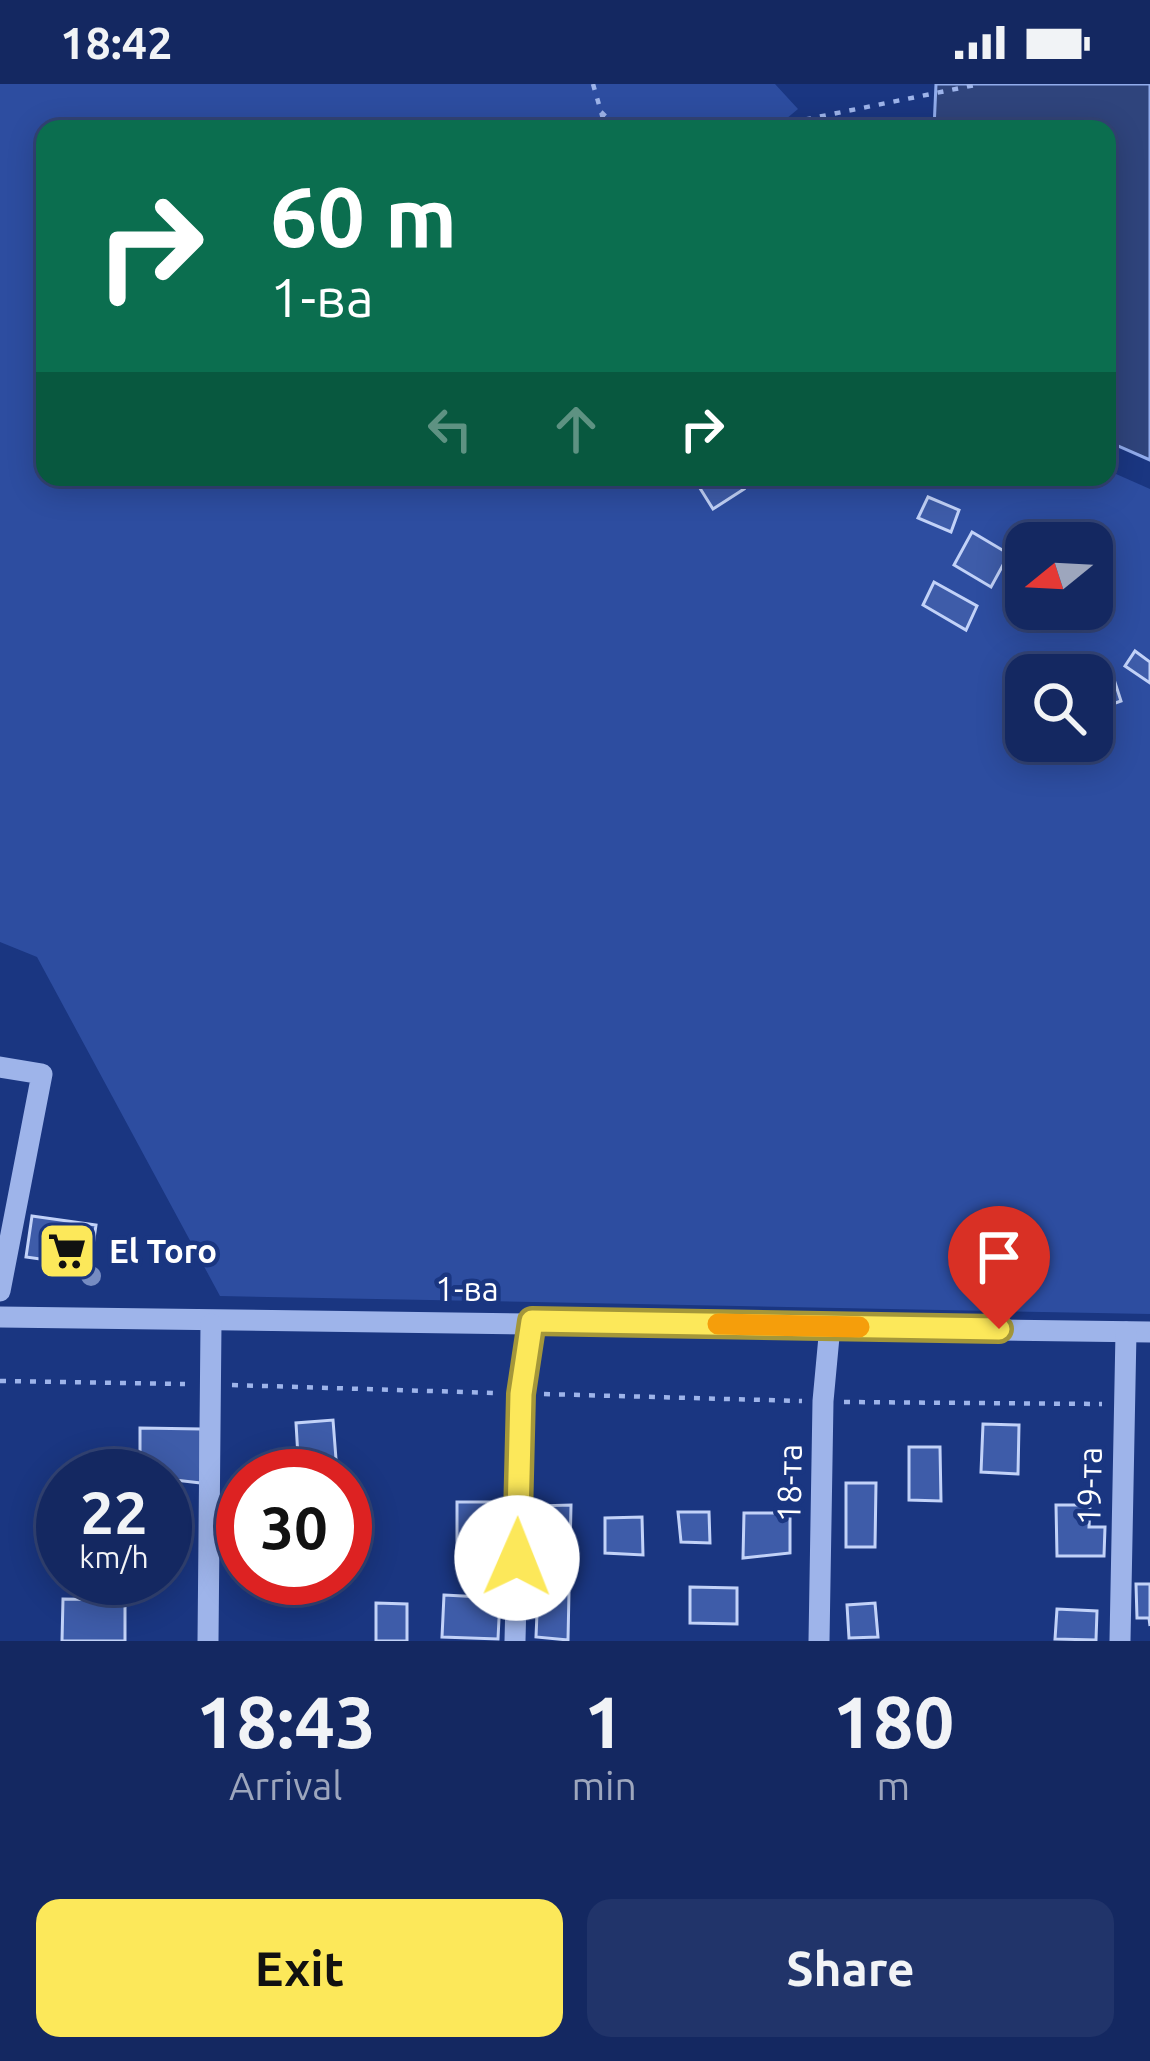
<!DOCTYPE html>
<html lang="en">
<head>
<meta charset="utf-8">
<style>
	:root { --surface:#142861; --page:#21346a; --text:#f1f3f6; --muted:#9da6bd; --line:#334476; --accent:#fce85a }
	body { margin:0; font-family:Ubuntu,sans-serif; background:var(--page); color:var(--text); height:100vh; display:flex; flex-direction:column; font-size:45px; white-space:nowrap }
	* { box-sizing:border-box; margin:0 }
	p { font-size:39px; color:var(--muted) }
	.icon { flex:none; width:66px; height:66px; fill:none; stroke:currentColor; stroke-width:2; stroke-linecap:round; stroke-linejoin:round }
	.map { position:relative; height:1557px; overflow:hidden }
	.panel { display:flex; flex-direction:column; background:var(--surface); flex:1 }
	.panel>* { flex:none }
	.hud { position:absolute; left:36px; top:36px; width:1080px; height:366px; border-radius:24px; box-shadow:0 6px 30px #0003,0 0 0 3px var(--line); background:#0b6e4f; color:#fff; overflow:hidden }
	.needle { width:78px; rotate:252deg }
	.fabs { position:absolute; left:1005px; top:438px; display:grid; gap:24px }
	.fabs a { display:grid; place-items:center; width:108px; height:108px; border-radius:24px; background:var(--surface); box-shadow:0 6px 30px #0003,0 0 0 3px var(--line); font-size:60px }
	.speed { position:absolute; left:36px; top:1365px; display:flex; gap:24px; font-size:60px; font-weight:700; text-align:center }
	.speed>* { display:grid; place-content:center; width:156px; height:156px; border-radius:50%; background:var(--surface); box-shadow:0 6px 30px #0003,0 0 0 3px var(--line); line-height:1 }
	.speed small { font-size:30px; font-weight:400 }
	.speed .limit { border:18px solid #d22; background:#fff; color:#111 }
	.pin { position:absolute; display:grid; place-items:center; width:102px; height:102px; color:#fff; margin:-123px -51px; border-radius:50% 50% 50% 0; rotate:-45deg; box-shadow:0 0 12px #0007 }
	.pin .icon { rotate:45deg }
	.me { position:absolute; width:132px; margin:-66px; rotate:1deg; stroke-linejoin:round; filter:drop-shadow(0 0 9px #0008) }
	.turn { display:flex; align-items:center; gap:42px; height:252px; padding:0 36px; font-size:54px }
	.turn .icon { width:156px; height:156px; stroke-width:2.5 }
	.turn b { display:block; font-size:84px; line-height:102px }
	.lanes { display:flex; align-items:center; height:114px; padding:0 36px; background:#0003; justify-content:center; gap:60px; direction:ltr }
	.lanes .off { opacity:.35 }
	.eta { display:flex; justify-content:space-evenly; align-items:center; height:204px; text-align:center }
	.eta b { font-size:72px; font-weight:600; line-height:84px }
	.primary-button { display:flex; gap:24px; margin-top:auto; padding:24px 36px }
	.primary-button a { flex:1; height:138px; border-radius:24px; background:var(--accent); color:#111; font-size:48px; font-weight:600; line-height:138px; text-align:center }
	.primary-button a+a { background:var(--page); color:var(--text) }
	.status { display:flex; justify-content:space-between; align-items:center; height:84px; padding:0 60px; background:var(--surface); direction:ltr }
	.status svg { height:33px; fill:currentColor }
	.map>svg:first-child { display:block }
</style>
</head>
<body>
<div class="status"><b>18:42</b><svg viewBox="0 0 49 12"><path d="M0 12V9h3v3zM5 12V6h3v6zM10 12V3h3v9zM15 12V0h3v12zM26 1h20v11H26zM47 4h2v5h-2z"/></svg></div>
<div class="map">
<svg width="1150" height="1557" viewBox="0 0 1150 1557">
	<rect width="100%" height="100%" fill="#1a3681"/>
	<path fill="#2d4da0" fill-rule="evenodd" d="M0 0H775L798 25 774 45H45V393H1107V386L1150 405V1230L220 1212 37 873 0 858ZM1026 459H1092V525H1026ZM1026 591H1092V657H1026Z"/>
	<path fill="#2f447c" stroke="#91acec" stroke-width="3" d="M936 0H1150V376L1107 357V45H934Z"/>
	<g fill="#3e5ca9" stroke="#c2d2f8" stroke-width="3">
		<path d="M693 393H736L744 405 713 425Z"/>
		<path d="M928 413 959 426 951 448 918 434Z"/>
		<path d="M972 448 1009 470 991 503 954 481Z"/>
		<path d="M934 498 977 522 966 546 923 521Z"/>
		<path d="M1135 567 1150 578V599L1125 582Z"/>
		<path d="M1111 586 1121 617 1104 623 1094 592Z"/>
		<path d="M32 1132 96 1141 90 1182 26 1173Z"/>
		<path d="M333 1336 337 1388 299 1390 296 1339Z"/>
		<path d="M983 1340 1019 1341 1018 1390 981 1388Z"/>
		<path d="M140 1344 201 1345V1399L140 1392Z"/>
		<path d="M909 1363H940L941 1417 909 1416Z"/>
		<path d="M846 1399H876L875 1463H846Z"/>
		<rect x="457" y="1418" width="48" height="58"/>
		<path d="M571 1421 570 1469 537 1470 538 1422Z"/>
		<path d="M1056 1421H1090L1089 1443H1105L1104 1472H1057Z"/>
		<path d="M678 1428H709L710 1459 681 1458Z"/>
		<path d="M744 1429H790V1469L743 1474Z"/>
		<path d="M642 1433 643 1471 605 1469V1434Z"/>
		<path d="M1136 1500H1150V1542L1149 1534H1137Z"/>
		<path d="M690 1503 737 1504V1540L690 1539Z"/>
		<path d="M538 1506 569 1508 568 1556 536 1553Z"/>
		<path d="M444 1511 500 1514 498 1555 442 1553Z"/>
		<path d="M63 1515 125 1516V1557H62Z"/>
		<path d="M376 1519 407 1520V1557H376Z"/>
		<path d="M875 1519 878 1553 849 1554 847 1521Z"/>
		<path d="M1057 1525 1097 1527 1096 1556 1055 1555Z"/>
	</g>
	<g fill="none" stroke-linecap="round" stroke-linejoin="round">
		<g stroke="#9eb4ea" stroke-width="4.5" stroke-dasharray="6 9" stroke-linecap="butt">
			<path d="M593 0 606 45"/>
			<path d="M601 28 619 45"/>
			<path d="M794 45 803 36 980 0"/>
			<path d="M0 1297 185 1300"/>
			<path d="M232 1301 496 1309"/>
			<path d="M544 1310 802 1317"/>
			<path d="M844 1318 1102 1320"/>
		</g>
		<g stroke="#9eb4ea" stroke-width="21">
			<path d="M0 983 42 990 0 1207"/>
			<path d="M0 1233 1150 1248"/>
			<path d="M208 1557 211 1240"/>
			<path d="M515 1557 521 1309 532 1237"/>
			<path d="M819 1557 823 1317 830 1242"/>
			<path d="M1120 1557 1126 1248"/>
		</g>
	</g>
	<circle fill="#768cc2" cx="91" cy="1192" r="10"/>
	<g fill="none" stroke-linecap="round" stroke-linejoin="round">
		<defs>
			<path id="route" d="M517 1474 521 1310 532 1237 999 1245"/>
		</defs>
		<use href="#route" stroke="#a4973a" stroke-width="30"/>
		<use href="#route" stroke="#fce85a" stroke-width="21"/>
		<path stroke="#f59e0b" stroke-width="21" d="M718 1240 859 1243"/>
	</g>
	<defs>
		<symbol id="supermarket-square" viewBox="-11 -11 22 22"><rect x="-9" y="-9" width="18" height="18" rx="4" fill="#fce85a" stroke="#1a3681"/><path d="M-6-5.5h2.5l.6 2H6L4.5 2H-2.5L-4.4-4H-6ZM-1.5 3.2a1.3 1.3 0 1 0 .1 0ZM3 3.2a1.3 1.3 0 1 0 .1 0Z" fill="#111"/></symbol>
	</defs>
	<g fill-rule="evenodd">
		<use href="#supermarket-square" x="34" y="1134" width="66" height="66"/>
	</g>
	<g text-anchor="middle" stroke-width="9" stroke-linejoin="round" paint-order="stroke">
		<g font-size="33" font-weight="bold" fill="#fff" stroke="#1a3681" text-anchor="start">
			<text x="109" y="1179">El Toro</text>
		</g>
		<g font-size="33" fill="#fff" stroke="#1a3681">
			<text x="467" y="1217">1-ва</text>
			<text transform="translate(789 1399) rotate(-89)" y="12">18-та</text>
			<text transform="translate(1089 1402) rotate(-89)" y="12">19-та</text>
		</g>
	</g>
</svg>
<div class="fabs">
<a><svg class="needle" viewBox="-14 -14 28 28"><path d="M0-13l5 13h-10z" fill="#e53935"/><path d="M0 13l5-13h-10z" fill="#9da6bd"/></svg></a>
<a><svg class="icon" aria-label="search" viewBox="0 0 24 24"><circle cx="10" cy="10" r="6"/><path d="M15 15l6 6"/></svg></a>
</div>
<div class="speed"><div>22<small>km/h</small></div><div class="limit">30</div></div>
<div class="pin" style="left:999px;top:1245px;background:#d93025"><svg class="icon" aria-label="arrive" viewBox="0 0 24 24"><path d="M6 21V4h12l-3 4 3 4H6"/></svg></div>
<svg class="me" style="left:517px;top:1474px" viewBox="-20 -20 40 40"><circle r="19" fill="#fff"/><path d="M0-13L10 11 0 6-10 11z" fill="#fce85a"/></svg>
<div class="hud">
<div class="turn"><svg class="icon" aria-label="right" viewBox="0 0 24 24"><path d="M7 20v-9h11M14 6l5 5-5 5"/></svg><div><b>60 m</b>1-ва</div></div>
<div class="lanes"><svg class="icon off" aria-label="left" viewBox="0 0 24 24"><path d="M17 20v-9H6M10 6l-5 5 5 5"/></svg><svg class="icon off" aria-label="ahead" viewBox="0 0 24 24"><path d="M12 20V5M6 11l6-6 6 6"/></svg><svg class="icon" aria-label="right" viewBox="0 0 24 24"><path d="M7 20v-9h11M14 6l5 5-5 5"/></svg></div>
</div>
</div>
<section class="panel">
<div class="eta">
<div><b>18:43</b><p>Arrival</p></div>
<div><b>1</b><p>min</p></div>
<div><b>180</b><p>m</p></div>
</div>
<div class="primary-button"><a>Exit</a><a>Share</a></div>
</section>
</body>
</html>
